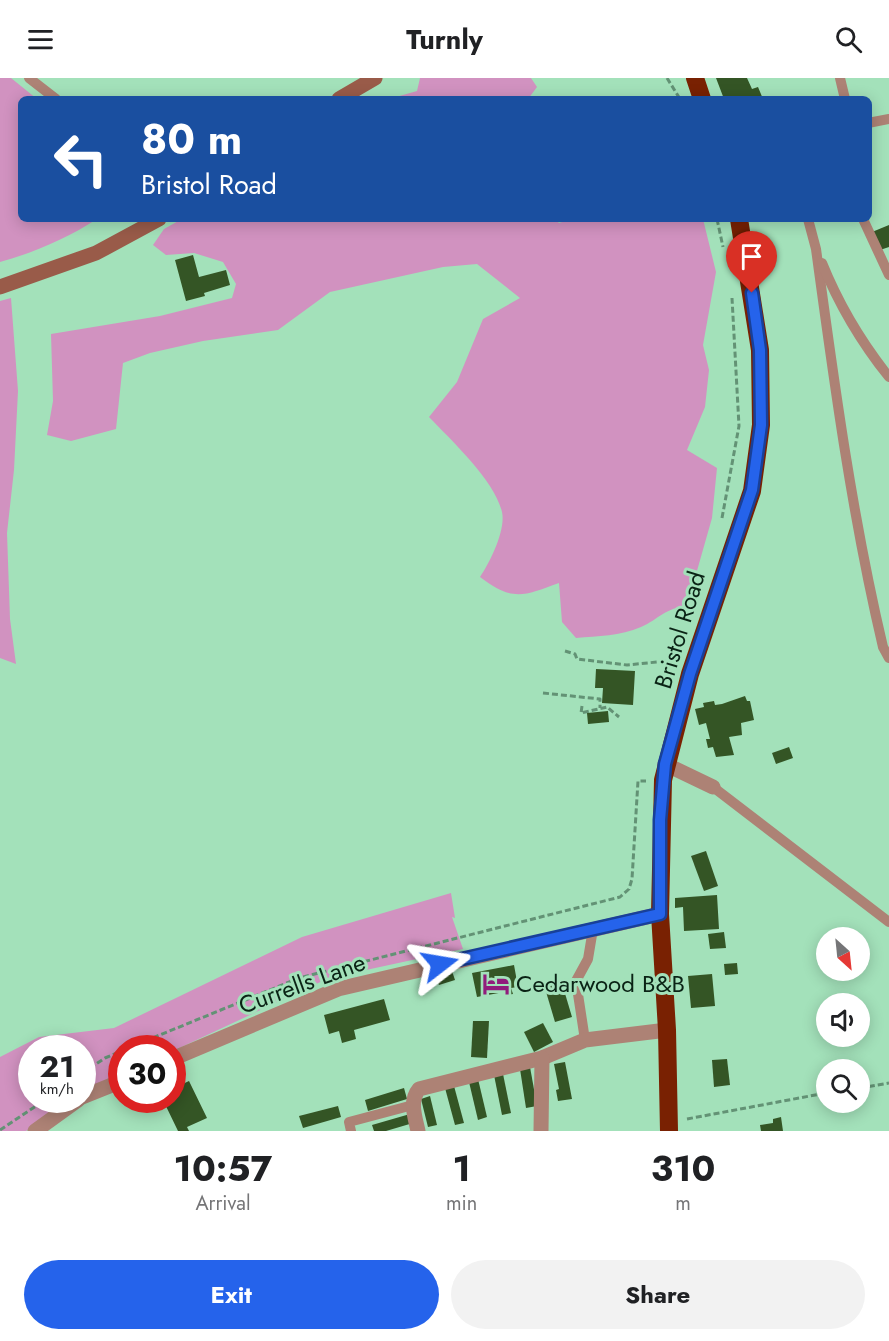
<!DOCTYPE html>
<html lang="en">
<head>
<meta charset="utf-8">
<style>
	:root { --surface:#fff; --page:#f2f2f2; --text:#202124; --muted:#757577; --accent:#2563eb }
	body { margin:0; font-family:Jost,sans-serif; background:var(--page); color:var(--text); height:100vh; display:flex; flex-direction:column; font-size:22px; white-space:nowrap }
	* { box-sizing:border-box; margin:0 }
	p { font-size:20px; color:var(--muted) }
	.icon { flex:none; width:33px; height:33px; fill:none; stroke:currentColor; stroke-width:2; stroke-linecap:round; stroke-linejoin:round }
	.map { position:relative; height:1053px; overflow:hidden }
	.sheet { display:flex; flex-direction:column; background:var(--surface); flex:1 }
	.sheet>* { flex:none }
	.top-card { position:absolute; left:18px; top:18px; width:854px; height:126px; border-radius:9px; box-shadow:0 3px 15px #0003; background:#1a4fa0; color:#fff; overflow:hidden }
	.needle { width:39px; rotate:153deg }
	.controls { position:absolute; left:816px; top:849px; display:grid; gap:12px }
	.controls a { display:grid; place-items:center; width:54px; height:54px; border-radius:50%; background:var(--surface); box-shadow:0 3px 15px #0003; font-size:30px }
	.speed { position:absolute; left:18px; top:957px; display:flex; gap:12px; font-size:30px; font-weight:700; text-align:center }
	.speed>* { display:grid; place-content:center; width:78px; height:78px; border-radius:50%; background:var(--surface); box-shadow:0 3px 15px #0003; line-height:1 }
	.speed small { font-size:15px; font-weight:400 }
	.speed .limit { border:9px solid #d22; background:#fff; color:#111 }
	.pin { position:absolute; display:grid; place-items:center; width:51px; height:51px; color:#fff; margin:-62px -26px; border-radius:50% 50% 50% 0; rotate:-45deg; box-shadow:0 0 6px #0007 }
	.pin .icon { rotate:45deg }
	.me { position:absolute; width:66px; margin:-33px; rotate:76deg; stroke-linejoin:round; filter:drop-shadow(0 0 4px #0008) }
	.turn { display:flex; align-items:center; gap:21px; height:126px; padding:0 24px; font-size:27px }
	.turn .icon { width:78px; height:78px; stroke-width:2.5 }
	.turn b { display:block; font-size:42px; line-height:51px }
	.eta { display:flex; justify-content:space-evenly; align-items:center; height:102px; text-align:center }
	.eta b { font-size:36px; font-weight:700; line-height:42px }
	.cta { display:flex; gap:12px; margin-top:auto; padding:12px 24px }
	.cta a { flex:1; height:69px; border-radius:36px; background:var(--accent); color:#fff; font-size:24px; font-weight:700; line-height:69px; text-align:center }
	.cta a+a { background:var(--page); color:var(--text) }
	header { display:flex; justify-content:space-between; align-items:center; height:78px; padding:0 24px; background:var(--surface); font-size:27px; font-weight:700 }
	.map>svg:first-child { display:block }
</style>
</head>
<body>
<header><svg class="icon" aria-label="menu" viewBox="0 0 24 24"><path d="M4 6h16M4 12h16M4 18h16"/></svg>Turnly<svg class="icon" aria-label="search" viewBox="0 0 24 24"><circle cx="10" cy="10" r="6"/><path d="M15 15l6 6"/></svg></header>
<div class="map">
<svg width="889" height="1053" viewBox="0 0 889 1053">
	<rect width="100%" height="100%" fill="#a3e1ba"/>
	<g fill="#d192c0">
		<path d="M0 0H11L37 21H21V141H97C68 160 33 175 0 184Z"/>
		<path d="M420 0H531L537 9 528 21H389L417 13Z"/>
		<path d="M182 141H555L559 145 571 141H703L716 194 703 267 709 292 705 329 687 372 717 390 712 440 687 528C665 530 659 541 641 549 620 558 598 558 576 560L562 544 559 505C523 518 513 524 480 499 490 484 506 452 502 434 495 403 452 363 429 339L457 304 483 241 520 220 477 186 443 189 330 214 278 252 203 263 150 275 123 285 116 351 71 363 47 357 53 323 51 256 160 238 232 220 236 206 223 184 194 175 166 177 153 167 164 151Z"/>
		<path d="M11 220 18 313 14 392 7 455 10 541 16 586 0 580V223Z"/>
		<path d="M451 815 455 840 452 839 463 871 329 900 173 973 122 970 121 995 83 1015 82 970H32V1022H71L26 1053H0V979L39 959 114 950 302 859Z"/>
	</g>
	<g fill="#345525">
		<path d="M716 0H747L752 11 758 9 763 21H754L753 19 724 21Z"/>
		<path d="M889 147V169L880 172 872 154Z"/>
		<path d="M193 177 199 199 226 192 230 207 204 215 205 218 186 223 175 182Z"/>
		<path d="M596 591 635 593 633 627 602 625 603 610H595Z"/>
		<path d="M745 618 747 623H750L754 642 741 645 742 657 729 659 734 677 716 679 713 669 708 670 706 661H710L706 645 699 647 695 631 704 629 703 625 714 623 715 627 722 626Z"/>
		<path d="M608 633 609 644 588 646 587 635Z"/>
		<path d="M789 669 793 680 776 686 772 675Z"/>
		<path d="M706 773 718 808 704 813 691 778Z"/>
		<path d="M717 817 719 851 684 853 683 829 675 830V820Z"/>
		<path d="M724 854 726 870 710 871 708 856Z"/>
		<path d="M737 885 738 896 725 897 724 886Z"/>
		<path d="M514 887 518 909 511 910 513 916 505 917 504 914 477 919 472 895Z"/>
		<path d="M452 893 455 902 439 907 436 899Z"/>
		<path d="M712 896 715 928 691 930 688 898Z"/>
		<path d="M561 902 572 939 555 944 544 907Z"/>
		<path d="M384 921 390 942 354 952 356 961 342 965 339 953 329 956 324 937Z"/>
		<path d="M473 943H489L487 980 471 979Z"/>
		<path d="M543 945 553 964 534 974 524 954Z"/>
		<path d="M727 981 730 1007 714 1009 712 982Z"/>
		<path d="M565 984 572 1021 558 1023 556 1012 559 1011 554 986Z"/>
		<path d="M530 989 537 1028 526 1030 520 991Z"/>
		<path d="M503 996 511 1035 502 1037 494 997Z"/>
		<path d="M478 1001 487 1039 478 1042 469 1004Z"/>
		<path d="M189 1003 207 1040 187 1049 189 1053H178L163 1022H172V1011Z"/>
		<path d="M454 1008 464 1045 455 1047 445 1010Z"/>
		<path d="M404 1010 407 1021 368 1033 365 1022Z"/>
		<path d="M430 1018 437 1047 428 1049 421 1021Z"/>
		<path d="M338 1028 341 1039 303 1050 299 1038Z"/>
		<path d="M410 1036 413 1045 386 1053H374L372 1047Z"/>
		<path d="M781 1039 783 1053H761L760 1047 773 1045V1041Z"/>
	</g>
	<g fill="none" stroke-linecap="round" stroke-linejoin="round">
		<g stroke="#639275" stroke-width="3" stroke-dasharray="6 3" stroke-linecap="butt">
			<path d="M667 0 680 21"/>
			<path d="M717 141 723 169"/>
			<path d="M722 440 739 348 732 220"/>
			<path d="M565 573 575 576 577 581 627 587 667 583 675 586"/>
			<path d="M543 615 600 621V630"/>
			<path d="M582 628 581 635 607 629 619 639"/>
			<path d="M128 970 299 900 620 819 629 811 632 801 638 703H646"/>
			<path d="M82 995 105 980 122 973"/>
			<path d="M860 1010 889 1005"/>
			<path d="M687 1041 826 1015"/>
			<path d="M0 1052 45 1022"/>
		</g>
		<g stroke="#ad8275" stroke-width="10">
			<path d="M29 0 56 21"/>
			<path d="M840 0 845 21"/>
			<path d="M868 45 889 41"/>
			<path d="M808 141 816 171C834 304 852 438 883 569L889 580"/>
			<path d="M863 141 889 197"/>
			<path d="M822 185C839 227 861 264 889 299"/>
			<path d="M713 709 889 844"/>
			<path d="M585 962 576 903 588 881 592 857 597 849"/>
			<path d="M351 1053 349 1044 413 1027"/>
		</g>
		<g stroke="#ad8275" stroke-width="15">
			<path d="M665 686 713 709"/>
			<path d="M172 981 338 911 660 836"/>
			<path d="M82 1019 122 1003"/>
			<path d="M35 1053 78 1022"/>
			<path d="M418 1053C415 1039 409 1023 419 1011L542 980 585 962 667 952"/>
			<path d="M541 1053 542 980"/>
		</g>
		<g stroke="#995b49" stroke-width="15">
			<path d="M339 21 375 0"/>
			<path d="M0 209 96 175 159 141"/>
		</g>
		<g stroke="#792102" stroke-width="18">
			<path d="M695 0 702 21"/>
			<path d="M669 1053 667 952 660 836 663 702 690 596 752 413 761 347 760 272 739 141"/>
		</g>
	</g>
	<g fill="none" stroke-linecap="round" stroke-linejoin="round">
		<defs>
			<path id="route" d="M440 886 660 836V742L665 686 690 596 752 412 761 347 760 272 752 215"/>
		</defs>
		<use href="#route" stroke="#184099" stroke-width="15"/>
		<use href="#route" stroke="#2563eb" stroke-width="10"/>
	</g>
	<defs>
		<symbol id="hotel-bare" viewBox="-9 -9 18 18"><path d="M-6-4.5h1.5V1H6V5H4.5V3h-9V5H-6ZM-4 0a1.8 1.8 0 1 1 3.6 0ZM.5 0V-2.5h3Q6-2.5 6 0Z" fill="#911c7c" stroke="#a3e1ba" stroke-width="2.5" paint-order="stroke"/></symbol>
	</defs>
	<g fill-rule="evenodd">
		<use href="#hotel-bare" x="477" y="887" width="38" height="38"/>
	</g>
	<g text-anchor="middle" stroke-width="6" stroke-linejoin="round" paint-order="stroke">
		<g font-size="24" fill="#0a2315" stroke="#a3e1ba">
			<text transform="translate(680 552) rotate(-73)" y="8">Bristol Road</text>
			<text transform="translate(302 906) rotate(-20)" y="8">Currells Lane</text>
		</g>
		<g font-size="24" fill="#0a2315" stroke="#a3e1ba" text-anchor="start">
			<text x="516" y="914">Cedarwood B&amp;B</text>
		</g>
	</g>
</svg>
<div class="controls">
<a><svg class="needle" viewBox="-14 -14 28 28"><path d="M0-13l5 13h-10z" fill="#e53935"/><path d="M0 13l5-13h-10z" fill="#757577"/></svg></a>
<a><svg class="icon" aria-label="sound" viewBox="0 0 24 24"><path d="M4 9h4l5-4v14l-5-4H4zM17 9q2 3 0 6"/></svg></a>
<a><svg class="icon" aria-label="search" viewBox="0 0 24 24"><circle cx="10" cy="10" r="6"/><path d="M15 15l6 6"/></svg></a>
</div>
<div class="speed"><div>21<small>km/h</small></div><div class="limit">30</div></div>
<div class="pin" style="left:752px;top:215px;background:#d93025"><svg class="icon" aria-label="arrive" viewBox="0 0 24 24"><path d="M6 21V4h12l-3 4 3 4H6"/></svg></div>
<svg class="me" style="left:440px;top:886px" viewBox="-20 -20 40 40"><path d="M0-17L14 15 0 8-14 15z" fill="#2563eb" stroke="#fff" stroke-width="4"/></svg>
<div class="top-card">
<div class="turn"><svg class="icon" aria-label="left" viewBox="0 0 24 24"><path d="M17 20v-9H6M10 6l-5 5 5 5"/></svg><div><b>80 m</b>Bristol Road</div></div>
</div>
</div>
<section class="sheet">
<div class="eta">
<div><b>10:57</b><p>Arrival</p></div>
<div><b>1</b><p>min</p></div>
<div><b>310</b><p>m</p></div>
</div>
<div class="cta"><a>Exit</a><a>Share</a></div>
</section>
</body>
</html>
